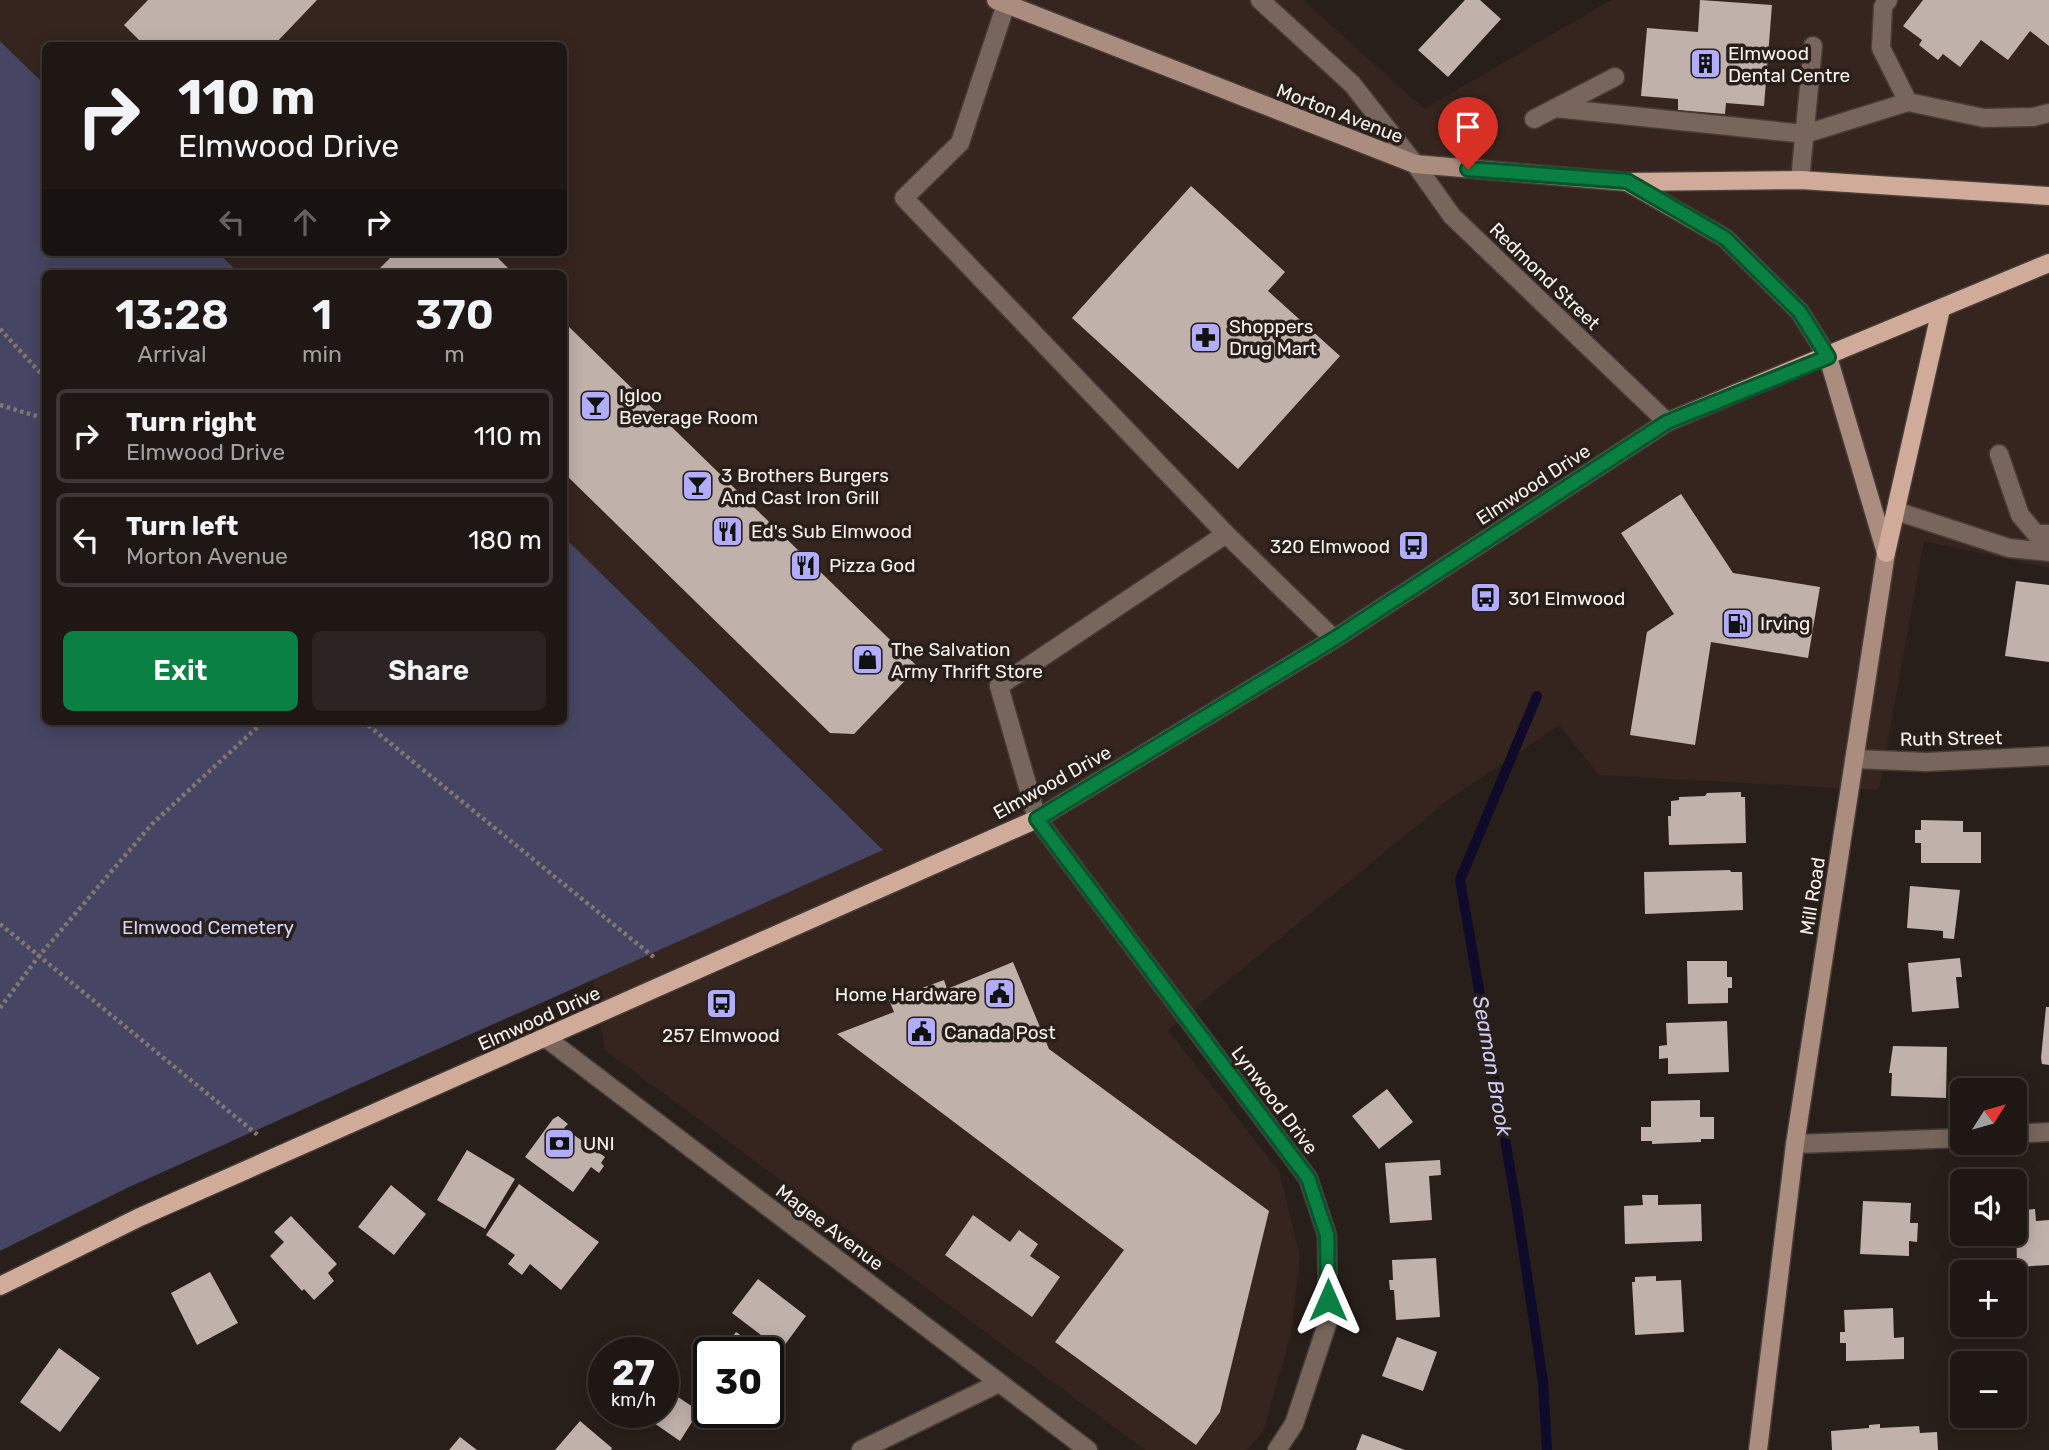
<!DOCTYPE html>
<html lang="en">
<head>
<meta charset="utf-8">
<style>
	:root { --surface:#1f1714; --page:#2c2422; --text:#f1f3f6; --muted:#a19fa0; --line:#3c3634; --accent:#0b8043 }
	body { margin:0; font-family:Rubik,sans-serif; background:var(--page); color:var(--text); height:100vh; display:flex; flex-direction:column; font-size:26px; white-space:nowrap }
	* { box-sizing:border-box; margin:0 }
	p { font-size:23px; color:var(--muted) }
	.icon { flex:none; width:38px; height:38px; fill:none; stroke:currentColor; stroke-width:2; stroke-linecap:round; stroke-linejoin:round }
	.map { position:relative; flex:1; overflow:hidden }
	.side { position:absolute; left:42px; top:270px; width:525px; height:455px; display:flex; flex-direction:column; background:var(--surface); border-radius:10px; box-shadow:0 4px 18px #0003,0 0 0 2px var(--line) }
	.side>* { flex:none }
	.hud { position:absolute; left:42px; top:42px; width:525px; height:214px; border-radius:10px; box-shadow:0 4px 18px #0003,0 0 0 2px var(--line); background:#1f1714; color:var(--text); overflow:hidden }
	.needle { width:46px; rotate:53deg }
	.buttons { position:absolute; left:1950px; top:1078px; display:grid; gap:14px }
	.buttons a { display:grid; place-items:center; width:77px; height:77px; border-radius:10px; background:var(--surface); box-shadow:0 4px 18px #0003,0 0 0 2px var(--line); font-size:35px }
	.speed { position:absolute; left:588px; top:1337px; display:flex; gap:14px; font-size:35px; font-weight:700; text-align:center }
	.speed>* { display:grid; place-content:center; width:91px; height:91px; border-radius:50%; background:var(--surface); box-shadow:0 4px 18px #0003,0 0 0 2px var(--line); line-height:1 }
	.speed small { font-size:18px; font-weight:400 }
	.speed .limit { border:4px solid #111; border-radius:10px; background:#fff; color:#111 }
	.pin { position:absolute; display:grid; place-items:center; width:60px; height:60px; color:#fff; margin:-72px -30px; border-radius:50% 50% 50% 0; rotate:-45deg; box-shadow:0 0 7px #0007 }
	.pin .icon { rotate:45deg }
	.me { position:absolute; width:77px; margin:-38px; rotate:0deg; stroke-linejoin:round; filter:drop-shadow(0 0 5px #0008) }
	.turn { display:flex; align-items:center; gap:24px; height:147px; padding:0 21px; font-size:32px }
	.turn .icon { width:91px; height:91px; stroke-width:2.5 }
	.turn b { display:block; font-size:49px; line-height:60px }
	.lanes { display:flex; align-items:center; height:66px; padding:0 21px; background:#0003; justify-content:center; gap:35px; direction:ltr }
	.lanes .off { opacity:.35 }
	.eta { display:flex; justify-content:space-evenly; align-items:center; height:119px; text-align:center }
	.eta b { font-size:42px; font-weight:600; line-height:49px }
	.cta { display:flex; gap:14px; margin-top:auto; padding:14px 21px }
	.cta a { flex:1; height:80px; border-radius:10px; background:var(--accent); color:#fff; font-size:28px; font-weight:600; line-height:80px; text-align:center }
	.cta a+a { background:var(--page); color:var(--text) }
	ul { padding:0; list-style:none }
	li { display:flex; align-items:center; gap:21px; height:94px; margin:0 14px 10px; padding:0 7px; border:4px solid var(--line); border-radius:10px }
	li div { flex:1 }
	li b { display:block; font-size:26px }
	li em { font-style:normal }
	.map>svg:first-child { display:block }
</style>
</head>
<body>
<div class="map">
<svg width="2049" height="1450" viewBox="0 0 2049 1450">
	<rect width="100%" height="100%" fill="#291f1a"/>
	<path fill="#36251e" d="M0 0H1303L1424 109 1611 0H2049V568L1924 541 1879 790 1599 775 1559 725 1449 799 1168 1030 1279 1171 1300 1256 1291 1335 1263 1431 1247 1450H1145L605 1050 593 980 883 849 564 537V273H294L288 268 281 273H239L217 252H564V46H46L45 85 0 41Z"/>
	<path fill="#464563" d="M0 41 45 85 46 252H217L239 273H46V721H564V537L883 850 127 1188 0 1251Z"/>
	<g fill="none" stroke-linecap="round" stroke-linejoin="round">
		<path stroke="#0f0a29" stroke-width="10" d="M1537 696 1460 880 1517 1209 1543 1381 1547 1450"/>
	</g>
	<g fill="#c0b1aa">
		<path d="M148 0H317L273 46H145L124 25Z"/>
		<path d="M1465 0H1480L1501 19 1448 77 1418 50Z"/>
		<path d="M1700 0 1772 5 1764 106 1726 103 1725 114 1678 110V99L1641 96 1647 28 1698 32Z"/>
		<path d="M1923 0H2049V46L2030 31 2008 60 1981 40 1960 67 1943 54 1938 60 1919 45 1922 40 1903 26Z"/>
		<path d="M1191 186 1285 272 1268 291 1340 356 1238 469 1072 318Z"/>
		<path d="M396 252H492L513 273H375Z"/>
		<path d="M564 322 918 667 854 734 830 733 564 473Z"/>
		<path d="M1681 494 1733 573 1820 587 1808 658 1711 642 1695 745 1630 735 1647 632 1674 614 1621 533Z"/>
		<path d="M2016 581 2049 585V662L2005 656Z"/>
		<path d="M1741 792V797H1745L1746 843 1669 845 1668 816H1671V801L1679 800V797L1705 796 1707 793Z"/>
		<path d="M1921 820 1963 821V832H1981V863H1921V843H1915V830H1921Z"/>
		<path d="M1730 870 1731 872H1742L1743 910 1645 914 1644 872Z"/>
		<path d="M1910 886 1960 890 1954 939 1943 938V931L1907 928Z"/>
		<path d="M1960 958 1962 977H1956L1959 1008 1912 1012 1908 963Z"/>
		<path d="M1687 961H1727V977H1732V988H1728V1003L1688 1004Z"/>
		<path d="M1013 962 1049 1049 1269 1211 1220 1412 1196 1445 1055 1342 1124 1250 837 1034 894 1012 889 1000 944 980 947 989Z"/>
		<path d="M2046 1007H2049V1065L2042 1064 2041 1058Z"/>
		<path d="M1727 1021 1729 1072 1668 1074V1058L1659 1059V1046L1667 1045 1666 1023Z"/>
		<path d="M1893 1046 1947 1047 1946 1098 1891 1096 1892 1073H1889Z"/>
		<path d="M1387 1089 1413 1122 1379 1149 1352 1116Z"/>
		<path d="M1700 1100V1117H1714V1139H1701V1142L1652 1144V1141H1641V1127H1651V1101Z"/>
		<path d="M558 1116 568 1124 564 1128 605 1157 601 1163 604 1166 599 1173 591 1167 573 1192 525 1157 553 1119Z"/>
		<path d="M467 1150 515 1179 485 1229 437 1200Z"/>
		<path d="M1440 1160 1441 1175 1429 1176 1432 1220 1390 1223 1385 1163Z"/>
		<path d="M519 1184 599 1242 561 1290 530 1264 522 1275 508 1264 515 1255 486 1235Z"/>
		<path d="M391 1185 426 1214 394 1255 358 1227Z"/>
		<path d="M1642 1195H1658V1205L1701 1204 1702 1241 1625 1244 1624 1206 1643 1205Z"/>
		<path d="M1863 1201 1911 1203 1910 1223H1918L1917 1242 1909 1241V1256L1860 1254Z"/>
		<path d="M2035 1209 2036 1221 2049 1220V1265L2017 1267 2016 1211Z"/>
		<path d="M973 1215 1010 1242 1019 1230 1038 1244 1030 1256 1060 1277 1032 1317 945 1255Z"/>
		<path d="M291 1216 337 1264 328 1273 334 1281 314 1300 304 1289 302 1291 270 1256 284 1242 274 1232Z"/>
		<path d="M1436 1258 1440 1317 1396 1320 1394 1290H1390L1389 1280H1393L1392 1260Z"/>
		<path d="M210 1272 238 1323 197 1345 171 1293Z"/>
		<path d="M1656 1276V1281L1681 1280 1684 1332 1635 1335 1632 1282H1635V1277Z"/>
		<path d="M758 1279 806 1316 781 1350 732 1313Z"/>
		<path d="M1893 1308 1894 1338 1904 1337V1359L1846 1361V1343H1840V1332H1845L1844 1310Z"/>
		<path d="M736 1332 766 1353H721Z"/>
		<path d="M1397 1337 1437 1352 1423 1391 1382 1376Z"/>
		<path d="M59 1348 100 1378 60 1432 20 1402Z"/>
		<path d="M663 1387 699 1411 680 1441 638 1412H663Z"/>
		<path d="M580 1421 612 1448 611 1450H555Z"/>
		<path d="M1880 1424V1428L1919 1426 1920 1433 1937 1432 1938 1450H1832L1831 1431 1869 1428V1425Z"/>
		<path d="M1362 1434 1405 1450H1356Z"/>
		<path d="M460 1437 477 1450H449Z"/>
	</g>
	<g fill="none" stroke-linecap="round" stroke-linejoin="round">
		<defs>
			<g id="lane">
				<path d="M1888 0 1883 7 1881 48 1908 102"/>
				<path d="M1006 4 960 143 904 198 1226 534 1334 639"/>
				<path d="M1555 108 1805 134 1908 102 1984 118 2033 117 2049 113"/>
				<path d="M1534 119 1615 77"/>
				<path d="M1800 180 1813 46"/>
				<path d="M1999 454 2020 515 2036 534H2049"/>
				<path d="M1896 511 2009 548 2049 552"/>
				<path d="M1037 819 999 686 1226 534"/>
			</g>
			<g id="street">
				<path d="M1260 0 1352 84 1415 164 1452 216 1667 422"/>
				<path d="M1854 759 1926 762 2049 756"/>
				<path d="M1037 819 1308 1178 1327 1235 1328 1321 1294 1424 1277 1450"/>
				<path d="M546 1038 1088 1450"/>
				<path d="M2014 1134 2049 1132"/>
				<path d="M1795 1144 1962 1138"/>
				<path d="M861 1450 999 1383"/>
			</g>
			<path id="secondary" d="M996 0 1415 164 1627 182 1725 238 1800 312 1828 357 1886 553 1795 1144 1758 1450"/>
			<g id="primary">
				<path d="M1627 182 1800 180 2049 196"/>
				<path d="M1886 553 1941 309"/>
				<path d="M0 1286 140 1217 1037 819 1334 639 1667 422 2049 263"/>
			</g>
		</defs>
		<use href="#lane" stroke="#463c38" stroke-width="21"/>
		<use href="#street" stroke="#463c38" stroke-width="21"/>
		<use href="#secondary" stroke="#463c38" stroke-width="21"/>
		<use href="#primary" stroke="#463c38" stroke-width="21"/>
		<g stroke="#807672" stroke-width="4.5" stroke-dasharray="3.5 3.5" stroke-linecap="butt">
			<path d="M0 329 46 379"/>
			<path d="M0 405 46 419"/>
			<path d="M363 721 656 959"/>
			<path d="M0 924 259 1136"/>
			<path d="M0 1008 39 956 152 824 264 721"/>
		</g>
		<use href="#lane" stroke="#78665d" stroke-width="18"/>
		<use href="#street" stroke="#78665d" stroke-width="18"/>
		<use href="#secondary" stroke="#aa8d7f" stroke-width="18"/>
		<use href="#primary" stroke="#d1ab99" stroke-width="18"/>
	</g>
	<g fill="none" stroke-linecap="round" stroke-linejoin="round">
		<defs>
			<path id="route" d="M1328 1300 1327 1235 1308 1178 1037 819 1334 639 1667 422 1828 357 1800 312 1725 238 1627 181 1468 169"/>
		</defs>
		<use href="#route" stroke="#07532c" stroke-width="18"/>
		<use href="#route" stroke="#0b8043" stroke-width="12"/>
	</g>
	<defs>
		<symbol id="building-square" viewBox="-11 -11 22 22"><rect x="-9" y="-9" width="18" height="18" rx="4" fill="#b1adfa" stroke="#291f1a"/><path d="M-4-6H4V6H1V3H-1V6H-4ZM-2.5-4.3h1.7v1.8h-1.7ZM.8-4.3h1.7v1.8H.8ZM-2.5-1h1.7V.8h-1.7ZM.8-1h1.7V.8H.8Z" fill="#111"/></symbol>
		<symbol id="pharmacy-square" viewBox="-11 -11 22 22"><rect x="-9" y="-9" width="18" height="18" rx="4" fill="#b1adfa" stroke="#291f1a"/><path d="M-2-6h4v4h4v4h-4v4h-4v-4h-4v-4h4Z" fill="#111"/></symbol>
		<symbol id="bar-square" viewBox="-11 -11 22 22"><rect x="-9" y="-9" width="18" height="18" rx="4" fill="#b1adfa" stroke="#291f1a"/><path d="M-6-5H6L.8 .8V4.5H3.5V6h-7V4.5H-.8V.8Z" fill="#111"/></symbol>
		<symbol id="restaurant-square" viewBox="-11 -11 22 22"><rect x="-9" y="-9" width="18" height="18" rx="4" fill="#b1adfa" stroke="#291f1a"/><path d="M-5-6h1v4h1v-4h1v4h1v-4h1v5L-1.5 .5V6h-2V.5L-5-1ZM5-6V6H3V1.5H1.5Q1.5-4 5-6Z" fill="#111"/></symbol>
		<symbol id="bus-square" viewBox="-11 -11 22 22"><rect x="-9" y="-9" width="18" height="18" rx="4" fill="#b1adfa" stroke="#291f1a"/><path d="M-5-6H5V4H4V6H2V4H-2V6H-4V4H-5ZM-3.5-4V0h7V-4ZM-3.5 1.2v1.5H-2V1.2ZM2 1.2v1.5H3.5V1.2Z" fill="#111"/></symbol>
		<symbol id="fuel-square" viewBox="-11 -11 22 22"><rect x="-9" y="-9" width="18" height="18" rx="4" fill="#b1adfa" stroke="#291f1a"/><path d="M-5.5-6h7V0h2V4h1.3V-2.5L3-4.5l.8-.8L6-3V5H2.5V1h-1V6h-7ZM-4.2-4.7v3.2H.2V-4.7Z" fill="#111"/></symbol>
		<symbol id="shop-square" viewBox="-11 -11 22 22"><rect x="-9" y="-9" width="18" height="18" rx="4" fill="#b1adfa" stroke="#291f1a"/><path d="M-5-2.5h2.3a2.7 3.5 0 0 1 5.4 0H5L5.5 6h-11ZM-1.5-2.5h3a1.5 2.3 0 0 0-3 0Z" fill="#111"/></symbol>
		<symbol id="civic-square" viewBox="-11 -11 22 22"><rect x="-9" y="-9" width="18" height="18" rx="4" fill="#b1adfa" stroke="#291f1a"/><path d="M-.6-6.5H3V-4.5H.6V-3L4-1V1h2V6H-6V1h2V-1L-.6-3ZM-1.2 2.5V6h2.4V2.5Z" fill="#111"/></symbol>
		<symbol id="bank-square" viewBox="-11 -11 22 22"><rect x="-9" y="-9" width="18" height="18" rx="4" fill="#b1adfa" stroke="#291f1a"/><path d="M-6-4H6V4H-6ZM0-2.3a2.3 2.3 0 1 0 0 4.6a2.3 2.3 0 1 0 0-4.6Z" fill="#111"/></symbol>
	</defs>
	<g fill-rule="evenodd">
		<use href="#building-square" x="1688" y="46" width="35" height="35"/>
		<use href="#pharmacy-square" x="1188" y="320" width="35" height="35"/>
		<use href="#bar-square" x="578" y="388" width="35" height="35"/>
		<use href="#bar-square" x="680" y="468" width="35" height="35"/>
		<use href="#restaurant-square" x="710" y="514" width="35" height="35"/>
		<use href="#bus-square" x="1396" y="528" width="35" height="35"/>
		<use href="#restaurant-square" x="788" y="548" width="35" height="35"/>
		<use href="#bus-square" x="1468" y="580" width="35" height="35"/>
		<use href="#fuel-square" x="1720" y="606" width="35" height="35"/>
		<use href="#shop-square" x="850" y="642" width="35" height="35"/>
		<use href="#civic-square" x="982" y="976" width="35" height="35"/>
		<use href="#bus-square" x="704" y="986" width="35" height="35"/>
		<use href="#civic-square" x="904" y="1014" width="35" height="35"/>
		<use href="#bank-square" x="542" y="1126" width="35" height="35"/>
	</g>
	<g text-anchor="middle" stroke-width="7" stroke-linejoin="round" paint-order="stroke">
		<g font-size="19" fill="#f9f1ee" stroke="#291f1a" text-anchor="start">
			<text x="1728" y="60">Elmwood<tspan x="1728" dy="22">Dental Centre</tspan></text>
			<text x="1229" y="333">Shoppers<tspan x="1229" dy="22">Drug Mart</tspan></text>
			<text x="619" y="402">Igloo<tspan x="619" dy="22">Beverage Room</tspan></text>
			<text x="721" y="482">3 Brothers Burgers<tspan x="721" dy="22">And Cast Iron Grill</tspan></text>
			<text x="751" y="538">Ed's Sub Elmwood</text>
			<text x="1390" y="553" text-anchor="end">320 Elmwood</text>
			<text x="829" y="572">Pizza God</text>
			<text x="1508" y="605">301 Elmwood</text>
			<text x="1760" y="630">Irving</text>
			<text x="891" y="656">The Salvation<tspan x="891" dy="22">Army Thrift Store</tspan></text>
			<text x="977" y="1001" text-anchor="end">Home Hardware</text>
			<text x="944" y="1039">Canada Post</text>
			<text x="721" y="1042" text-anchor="middle">257 Elmwood</text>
			<text x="583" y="1150">UNI</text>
		</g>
		<g font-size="19" fill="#f9f1ee" stroke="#291f1a">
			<text transform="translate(1340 113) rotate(21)" y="7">Morton Avenue</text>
			<text transform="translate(1545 276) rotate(44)" y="7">Redmond Street</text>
			<text transform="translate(1533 484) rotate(-33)" y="7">Elmwood Drive</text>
			<text transform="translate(1951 738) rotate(-1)" y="7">Ruth Street</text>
			<text transform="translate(1052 782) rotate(-29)" y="7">Elmwood Drive</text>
			<text transform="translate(1812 896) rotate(-81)" y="7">Mill Road</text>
			<text transform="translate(539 1018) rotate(-24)" y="7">Elmwood Drive</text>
			<text transform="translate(1275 1100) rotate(53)" y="7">Lynwood Drive</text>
			<text transform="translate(830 1227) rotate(37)" y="7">Magee Avenue</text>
		</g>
		<g font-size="19" fill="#d4d4fb" stroke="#291f1a">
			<text x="208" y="934">Elmwood Cemetery</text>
		</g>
		<g font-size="21" font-style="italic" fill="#cecdf5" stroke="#291f1a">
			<text transform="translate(1492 1066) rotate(80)" y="7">Seaman Brook</text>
		</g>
	</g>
</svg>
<div class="buttons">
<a><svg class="needle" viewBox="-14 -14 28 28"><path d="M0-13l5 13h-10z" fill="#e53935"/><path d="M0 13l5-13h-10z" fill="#a19fa0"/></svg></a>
<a><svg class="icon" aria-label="sound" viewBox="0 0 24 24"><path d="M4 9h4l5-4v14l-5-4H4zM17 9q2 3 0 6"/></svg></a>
<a>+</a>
<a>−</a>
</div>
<div class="speed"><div>27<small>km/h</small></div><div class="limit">30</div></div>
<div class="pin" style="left:1468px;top:169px;background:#d93025"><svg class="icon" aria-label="arrive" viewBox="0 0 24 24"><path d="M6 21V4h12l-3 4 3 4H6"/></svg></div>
<svg class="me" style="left:1328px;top:1300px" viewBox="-20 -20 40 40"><path d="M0-17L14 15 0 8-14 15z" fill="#0b8043" stroke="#fff" stroke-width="4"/></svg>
<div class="hud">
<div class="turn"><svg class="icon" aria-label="right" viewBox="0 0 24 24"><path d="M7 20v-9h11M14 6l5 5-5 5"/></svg><div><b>110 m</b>Elmwood Drive</div></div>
<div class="lanes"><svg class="icon off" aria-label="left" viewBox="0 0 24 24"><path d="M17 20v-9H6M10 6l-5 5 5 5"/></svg><svg class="icon off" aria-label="ahead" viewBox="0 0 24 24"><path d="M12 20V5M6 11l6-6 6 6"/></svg><svg class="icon" aria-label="right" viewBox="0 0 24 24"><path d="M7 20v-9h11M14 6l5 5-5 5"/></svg></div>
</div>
<section class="side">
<div class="eta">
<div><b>13:28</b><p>Arrival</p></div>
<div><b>1</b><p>min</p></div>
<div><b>370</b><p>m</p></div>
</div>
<ul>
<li><svg class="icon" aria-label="right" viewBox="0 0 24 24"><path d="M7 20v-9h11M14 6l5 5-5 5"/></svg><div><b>Turn right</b><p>Elmwood Drive</p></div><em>110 m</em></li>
<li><svg class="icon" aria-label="left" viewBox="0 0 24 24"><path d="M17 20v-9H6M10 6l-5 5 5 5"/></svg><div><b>Turn left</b><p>Morton Avenue</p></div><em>180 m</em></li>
</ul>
<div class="cta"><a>Exit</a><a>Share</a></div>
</section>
</div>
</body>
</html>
